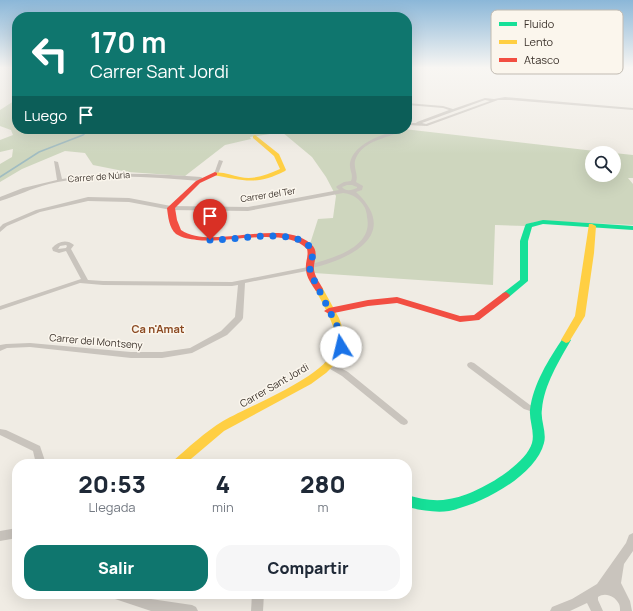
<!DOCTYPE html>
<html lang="es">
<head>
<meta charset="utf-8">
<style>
	:root { --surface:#fff; --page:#f6f6f7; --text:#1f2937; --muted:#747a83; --accent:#0f766e }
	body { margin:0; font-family:Manrope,sans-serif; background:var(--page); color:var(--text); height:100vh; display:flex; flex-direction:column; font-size:15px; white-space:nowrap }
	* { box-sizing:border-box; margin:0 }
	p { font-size:13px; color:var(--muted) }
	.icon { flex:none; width:22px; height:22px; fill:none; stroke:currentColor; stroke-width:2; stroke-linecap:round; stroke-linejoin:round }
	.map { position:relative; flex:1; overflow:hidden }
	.sheet { position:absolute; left:12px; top:459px; width:400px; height:140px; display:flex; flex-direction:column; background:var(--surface); border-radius:16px; box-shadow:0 4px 16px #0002 }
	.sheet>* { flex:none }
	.hud { position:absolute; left:12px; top:12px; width:400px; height:122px; border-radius:16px; box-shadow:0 4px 16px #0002; background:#0f766e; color:#fff; overflow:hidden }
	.tools { position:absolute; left:585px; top:146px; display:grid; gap:8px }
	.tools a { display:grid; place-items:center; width:36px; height:36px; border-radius:50%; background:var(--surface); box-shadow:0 4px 16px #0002; font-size:20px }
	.pin { position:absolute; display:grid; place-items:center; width:34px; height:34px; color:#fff; margin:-41px -17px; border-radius:50% 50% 50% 0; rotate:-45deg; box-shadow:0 0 4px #0007 }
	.pin .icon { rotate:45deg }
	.me { position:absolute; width:44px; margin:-22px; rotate:351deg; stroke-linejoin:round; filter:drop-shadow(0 0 3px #0008) }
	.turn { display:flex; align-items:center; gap:14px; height:84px; padding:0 12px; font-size:18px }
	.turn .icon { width:52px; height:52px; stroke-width:2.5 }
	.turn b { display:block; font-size:28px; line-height:34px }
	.then { display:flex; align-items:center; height:38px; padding:0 12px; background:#0003; gap:8px; font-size:15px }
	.eta { display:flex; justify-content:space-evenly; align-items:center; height:68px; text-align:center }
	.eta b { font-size:24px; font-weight:800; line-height:28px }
	.cta { display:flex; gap:8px; margin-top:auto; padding:8px 12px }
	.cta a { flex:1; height:46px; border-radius:16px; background:var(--accent); color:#fff; font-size:16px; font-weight:800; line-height:46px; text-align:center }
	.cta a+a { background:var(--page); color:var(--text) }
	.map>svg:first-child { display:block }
</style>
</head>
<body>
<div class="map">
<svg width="633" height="611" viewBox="0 0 633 611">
	<rect width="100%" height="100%" fill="#f0ece4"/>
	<path fill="#ced6be" d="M17 99V129H404L612 153H592V175H614V153L633 155V178H628L633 184V225L543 221 534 222 526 226 495 225 493 285 314 273 310 244 318 219 333 218 336 196 326 177 312 157 282 132 250 137 251 139 225 145 185 176 128 172 93 165 85 153 65 151 22 169 0 182V164L12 157 13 149 0 152V140L13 135 11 130 0 126V110Z"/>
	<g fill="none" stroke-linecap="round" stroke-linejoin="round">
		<path stroke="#a0bcc1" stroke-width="1" d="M88 131 90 129"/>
		<path stroke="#a0bcc1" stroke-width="1.5" d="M0 177 39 152 83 135 89 130"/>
		<g fill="#c9c4bd" fill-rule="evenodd">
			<path d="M505 97 633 108V110L510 100H498L427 126 407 125V123H416L417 122 449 110 443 108 407 105V103L443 106 453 109 485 98 494 99ZM485 100 490 101 426 124 422 123Z"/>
			<path d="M400 129H406C391 138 364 139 356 158 352 167 359 174 356 182L363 186 362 190 356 192C401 234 351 259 312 268L313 269 312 270 245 283 243 318 242 320 227 335 192 353 162 358H131L30 347 7 348 0 351V345L6 344 30 343 131 352H162L190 348 221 331 235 317 238 285 232 286 103 285 80 283 0 310V306L81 279 66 251 59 253 53 251 52 248C58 241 67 239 74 245L71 249 88 280 103 281 232 282 308 267 307 266 308 265C330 259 374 248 367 217 367 214 366 211 365 208 360 199 353 194 343 193L248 211 171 210 129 202 88 201 40 212 7 226 0 232V227L3 224 36 210 88 197 129 198 171 206 248 207 339 190 336 187 337 186 344 182 351 181C354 175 349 170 350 163 354 143 382 135 400 129ZM347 185H352L357 187V188C352 190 346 192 342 187ZM66 245 67 246 66 248 58 249 60 246Z"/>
			<path d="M219 160 223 161 218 174 214 175V174Z"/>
			<path d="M54 161 58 162 62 179C108 171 155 174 201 177L204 179 201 181C151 177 99 172 49 184 32 188 17 196 0 201V197L23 188 57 180Z"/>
			<path d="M328 361 348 372 407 420 408 422 407 424 404 425 401 424 342 376 325 366 324 364 325 362Z"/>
			<path d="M471 362 474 363 530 405 539 408 540 410 539 412 536 413 524 409 468 367 467 365 468 363Z"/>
			<path d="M0 429 6 430 40 446 46 464H36L33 451 0 435Z"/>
			<path d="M17 528V538L0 541V531Z"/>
			<path d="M633 533V551L624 564 621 583 630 601 632 611H620C620 609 620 606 619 604 615 596 605 592 598 597V600L603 611H591L587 603 570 611H550L552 607 572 599 597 584 626 543 629 535Z"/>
			<path d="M110 594H134L151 599 192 605 196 607 198 611H151L112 598Z"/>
			<path d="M252 594H264L263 611H251Z"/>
		</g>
		<g fill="#16e098" fill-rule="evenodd">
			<path d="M543 220 633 226V230L543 224 532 227 528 241V281L509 297H503L502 295 503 293 520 280V241L525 226 526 224Z"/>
			<path d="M566 337 571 340C559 361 544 385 542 409 540 420 547 432 544 443 536 476 480 505 449 511 435 513 420 510 407 507V495C421 499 435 502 449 499 473 496 525 467 532 443 535 432 529 420 530 410 533 384 549 359 563 338Z"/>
		</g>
		<g fill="#ffcf43" fill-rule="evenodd">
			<path d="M255 135 279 154 286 170 285 171C256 186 243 180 213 175V173C222 171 231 175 240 177 254 180 267 175 280 169L274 156 253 138V136Z"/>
			<path d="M589 224H592L596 226 594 253 585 316 569 342 566 343 561 340 575 316Z"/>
			<path d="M319 286 322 287 339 318 345 335V348L337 362 326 373 311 384 224 431 185 464H171L173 461C189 447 205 432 223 421 251 405 323 378 335 349 341 333 322 303 315 289Z"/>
		</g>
		<g fill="#f24e42" fill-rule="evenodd">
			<path d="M215 172 217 173V175L200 183 175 208 177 220 181 230C212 251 281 217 311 244 320 252 313 261 314 270 315 277 320 283 323 289L322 291H316C312 285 306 277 306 269 305 262 309 256 307 249 285 226 227 244 197 240 190 239 182 238 176 234 169 228 168 216 167 208L196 181Z"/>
			<path d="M506 292 510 295 509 297 479 320 460 322 397 303 368 306 329 314 324 311 329 308 368 300 397 297 460 316 474 315 503 293Z"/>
		</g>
	</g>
	<linearGradient id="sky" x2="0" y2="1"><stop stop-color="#8bb7d8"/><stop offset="0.44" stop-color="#f8f6f3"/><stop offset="1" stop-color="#f8f6f3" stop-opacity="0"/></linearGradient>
	<rect width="633" height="154" fill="url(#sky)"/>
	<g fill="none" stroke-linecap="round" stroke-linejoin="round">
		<path stroke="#1a73e8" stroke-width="7" stroke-dasharray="0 12.6" d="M210 240C233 241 292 227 309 246 310 248 312 252 313 254L310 266V272L339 330 341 347"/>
	</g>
	<g text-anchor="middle" stroke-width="3" stroke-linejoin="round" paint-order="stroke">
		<g font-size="9" fill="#3a312a" stroke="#fbf6ed">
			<text transform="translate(99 177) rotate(-4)" y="3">Carrer de Núria</text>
			<text transform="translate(268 195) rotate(-9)" y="3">Carrer del Ter</text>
		</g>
		<g font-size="10" fill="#3a312a" stroke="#fbf6ed">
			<text transform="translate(96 341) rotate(5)" y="4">Carrer del Montseny</text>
			<text transform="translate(274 385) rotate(-30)" y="4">Carrer Sant Jordi</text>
		</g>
		<g font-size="11" font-weight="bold" fill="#8b4921" stroke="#fbf6ed">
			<text x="158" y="333">Ca n'Amat</text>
		</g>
	</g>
	<rect x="491" y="10" width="132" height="64" rx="6" fill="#fbf6ed" stroke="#c1bbb2" stroke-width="1"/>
	<rect x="499" y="22" width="18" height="4" fill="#16e098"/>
	<rect x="499" y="40" width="18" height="4" fill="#ffcf43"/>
	<rect x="499" y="58" width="18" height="4" fill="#f24e42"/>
	<g font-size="11" fill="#3a312a">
		<text x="524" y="28">Fluido</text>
		<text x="524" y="46">Lento</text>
		<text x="524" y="64">Atasco</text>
	</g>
</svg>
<div class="tools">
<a><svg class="icon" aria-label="search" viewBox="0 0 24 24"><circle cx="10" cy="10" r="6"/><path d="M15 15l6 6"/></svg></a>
</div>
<div class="pin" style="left:210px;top:240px;background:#d93025"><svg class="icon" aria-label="arrive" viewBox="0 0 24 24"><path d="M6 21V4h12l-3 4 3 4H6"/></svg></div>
<svg class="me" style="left:341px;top:347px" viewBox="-20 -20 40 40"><circle r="19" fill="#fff"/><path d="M0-13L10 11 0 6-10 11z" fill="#1a73e8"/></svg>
<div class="hud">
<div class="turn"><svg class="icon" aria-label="left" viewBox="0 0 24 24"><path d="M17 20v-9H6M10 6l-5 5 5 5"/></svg><div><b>170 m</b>Carrer Sant Jordi</div></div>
<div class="then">Luego<svg class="icon" aria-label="arrive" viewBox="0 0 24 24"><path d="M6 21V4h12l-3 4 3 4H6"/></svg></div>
</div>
<section class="sheet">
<div class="eta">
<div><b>20:53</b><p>Llegada</p></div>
<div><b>4</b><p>min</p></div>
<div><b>280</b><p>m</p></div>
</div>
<div class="cta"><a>Salir</a><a>Compartir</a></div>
</section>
</div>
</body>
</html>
